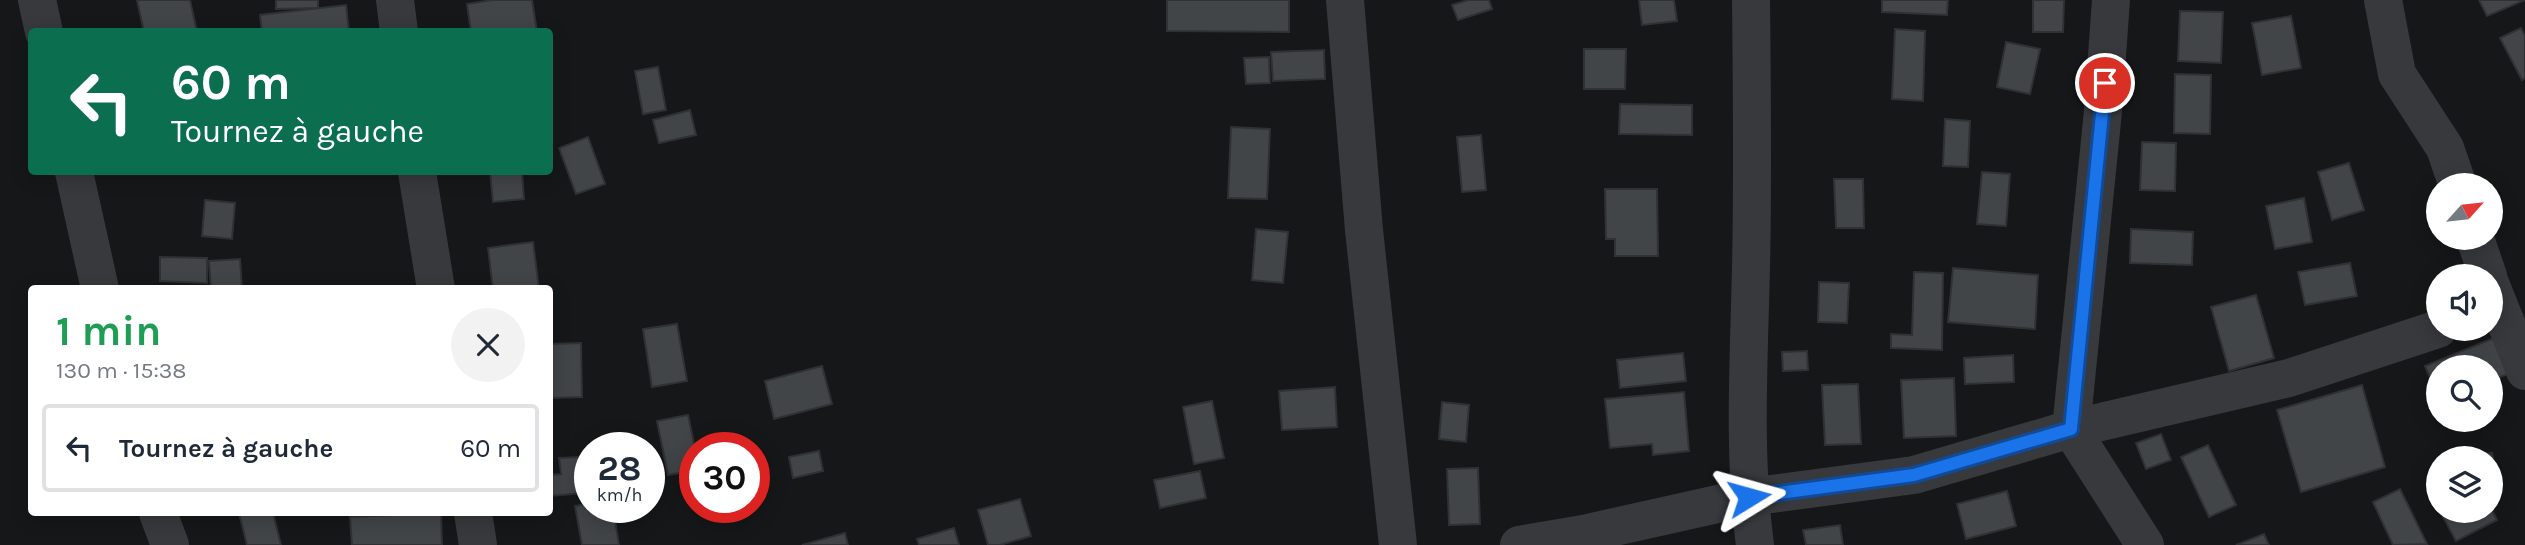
<!DOCTYPE html>
<html lang="fr">
<head>
<meta charset="utf-8">
<style>
	:root { --surface:#fff; --page:#f2f2f3; --text:#1f2937; --muted:#747a83; --line:#e0e1e3 }
	body { margin:0; font-family:Karla,sans-serif; background:var(--page); color:var(--text); height:100vh; display:flex; flex-direction:column; font-size:26px; white-space:nowrap }
	* { box-sizing:border-box; margin:0 }
	p { font-size:23px; color:var(--muted) }
	.icon { flex:none; width:38px; height:38px; fill:none; stroke:currentColor; stroke-width:2; stroke-linecap:round; stroke-linejoin:round }
	.map { position:relative; flex:1; overflow:hidden }
	.sheet { position:absolute; left:28px; top:285px; width:525px; height:231px; display:flex; flex-direction:column; background:var(--surface); border-radius:7px; box-shadow:0 4px 18px #0003 }
	.sheet>* { flex:none }
	.banner { position:absolute; left:28px; top:28px; width:525px; height:147px; border-radius:7px; box-shadow:0 4px 18px #0003; background:#0b6e4f; color:#fff; overflow:hidden }
	.needle { width:46px; rotate:63deg }
	.buttons { position:absolute; left:2426px; top:173px; display:grid; gap:14px }
	.buttons a { display:grid; place-items:center; width:77px; height:77px; border-radius:50%; background:var(--surface); box-shadow:0 4px 18px #0003; font-size:35px }
	.speed { position:absolute; left:574px; top:432px; display:flex; gap:14px; font-size:35px; font-weight:700; text-align:center }
	.speed>* { display:grid; place-content:center; width:91px; height:91px; border-radius:50%; background:var(--surface); box-shadow:0 4px 18px #0003; line-height:1 }
	.speed small { font-size:18px; font-weight:400 }
	.speed .limit { border:10px solid #d22; background:#fff; color:#111 }
	.pin { position:absolute; display:grid; place-items:center; width:60px; height:60px; color:#fff; margin:-30px; border:4px solid #fff; border-radius:50%; box-shadow:0 2px 7px #0007 }
	.me { position:absolute; width:77px; margin:-38px; rotate:82deg; stroke-linejoin:round; filter:drop-shadow(0 0 5px #0008) }
	.turn { display:flex; align-items:center; gap:24px; height:147px; padding:0 28px; font-size:32px }
	.turn .icon { width:91px; height:91px; stroke-width:2.5 }
	.turn b { display:block; font-size:49px; line-height:60px }
	.round { display:grid; place-items:center; flex:none; width:74px; height:74px; border-radius:37px; background:var(--page) }
	.summary { display:flex; align-items:center; justify-content:space-between; height:119px; padding:0 28px }
	h1 { font-size:42px; font-weight:700; line-height:52px; color:#1e9e55 }
	ul { padding:0; list-style:none }
	li { display:flex; align-items:center; gap:21px; height:88px; margin:0 14px 10px; padding:0 14px; border:4px solid var(--line); border-radius:7px }
	li div { flex:1 }
	li b { display:block; font-size:26px }
	li em { font-style:normal }
	.map>svg:first-child { display:block }
</style>
</head>
<body>
<div class="map">
<svg width="2525" height="545" viewBox="0 0 2525 545">
	<rect width="100%" height="100%" fill="#161718"/>
	<g fill="#424548" stroke="#303134" stroke-width="2">
		<path d="M137 0H190L197 32H144Z"/>
		<path d="M276 0H318V8L276 9Z"/>
		<path d="M492 0H532L537 32H471L467 4Z"/>
		<path d="M1167 0H1289V32L1167 31Z"/>
		<path d="M1468 0H1489L1492 9 1458 20 1452 5Z"/>
		<path d="M1639 0H1674L1677 21 1642 25Z"/>
		<path d="M1882 0H1948L1947 15 1882 12Z"/>
		<path d="M2033 0H2064L2063 32H2033Z"/>
		<path d="M2479 0H2525L2487 16Z"/>
		<path d="M346 5 349 32H262L260 15Z"/>
		<path d="M2180 11 2223 12 2221 63 2178 61Z"/>
		<path d="M2291 16 2301 68 2262 75 2252 23Z"/>
		<path d="M2521 28 2525 36V78L2522 80 2500 38Z"/>
		<path d="M1895 29 1925 31 1923 101 1892 99Z"/>
		<path d="M2006 42 2040 49 2030 94 1997 87Z"/>
		<path d="M1584 49H1626L1625 89H1584Z"/>
		<path d="M1324 50 1325 79 1273 81 1271 52Z"/>
		<path d="M1269 57 1270 83 1246 84 1244 58Z"/>
		<path d="M658 67 666 110 643 114 635 71Z"/>
		<path d="M2175 74 2211 75 2210 134 2174 133Z"/>
		<path d="M1620 104 1692 105V135L1619 134Z"/>
		<path d="M690 110 696 135 659 143 653 120Z"/>
		<path d="M1945 119 1970 121 1968 167 1943 166Z"/>
		<path d="M1231 127 1270 129 1267 199 1228 198Z"/>
		<path d="M1481 135 1486 190 1462 192 1457 137Z"/>
		<path d="M588 137 605 184 576 194 559 148Z"/>
		<path d="M2142 142 2176 143 2175 191 2140 190Z"/>
		<path d="M2349 163 2364 210 2332 220 2318 172Z"/>
		<path d="M490 172H522L524 199 493 202Z"/>
		<path d="M1982 172 2010 174 2006 226 1977 224Z"/>
		<path d="M1834 179H1863L1864 228H1836Z"/>
		<path d="M1605 189H1657L1658 256H1615V239H1606Z"/>
		<path d="M2304 198 2312 242 2275 249 2266 206Z"/>
		<path d="M205 200 235 203 232 239 202 236Z"/>
		<path d="M1256 229 1288 232 1283 283 1252 280Z"/>
		<path d="M2131 229 2193 232 2192 265 2130 263Z"/>
		<path d="M533 242 539 289H493L488 248Z"/>
		<path d="M160 257 207 258V283L160 281Z"/>
		<path d="M240 259 242 289H211L209 261Z"/>
		<path d="M2350 263 2357 296 2305 305 2298 272Z"/>
		<path d="M1953 268 2038 275 2035 329 1948 322Z"/>
		<path d="M1914 272 1943 273 1942 350 1891 348V334L1912 335Z"/>
		<path d="M1819 282 1849 283 1847 323 1818 322Z"/>
		<path d="M2256 295 2274 358 2229 371 2211 307Z"/>
		<path d="M677 324 687 381 652 387 643 329Z"/>
		<path d="M2501 335 2516 371 2490 381V368H2438V397L2425 366Z"/>
		<path d="M581 343 582 397 550 398V344Z"/>
		<path d="M1807 351 1808 370 1783 371 1782 352Z"/>
		<path d="M1683 353 1686 381 1620 388 1617 360Z"/>
		<path d="M2013 355 2014 382 1965 384 1964 358Z"/>
		<path d="M822 366 832 404 774 419 765 381Z"/>
		<path d="M1954 378 1956 436 1904 438 1901 380Z"/>
		<path d="M1858 384 1861 444 1825 445 1822 385Z"/>
		<path d="M2362 385 2385 467 2301 492 2277 410Z"/>
		<path d="M1335 387 1337 427 1282 430 1279 391Z"/>
		<path d="M1684 392 1689 451 1653 455 1652 444 1610 448 1605 399Z"/>
		<path d="M1212 401 1224 458 1194 464 1183 407Z"/>
		<path d="M1442 402 1469 405 1466 442 1439 439Z"/>
		<path d="M688 415 695 448V470L668 475 657 421Z"/>
		<path d="M2161 434 2171 460 2146 469 2136 443Z"/>
		<path d="M2208 445 2236 505 2209 517 2181 457Z"/>
		<path d="M819 451 823 471 793 478 789 457Z"/>
		<path d="M2492 453 2497 478 2490 479V458H2459Z"/>
		<path d="M581 457 583 493 550 496V475L561 474 559 458Z"/>
		<path d="M1478 468 1480 524 1449 525 1447 469Z"/>
		<path d="M1200 471 1206 498 1160 508 1154 480Z"/>
		<path d="M2400 489 2427 544 2393 545 2373 502Z"/>
		<path d="M2007 491 2016 526 1966 539 1957 504Z"/>
		<path d="M1020 499 1031 536 1000 545H988L978 510Z"/>
		<path d="M590 503V508H613L619 545H582L575 506Z"/>
		<path d="M2490 506 2497 520 2456 541 2443 517 2454 511H2490Z"/>
		<path d="M239 513H273L281 545H247Z"/>
		<path d="M441 513 442 545H352L350 517Z"/>
		<path d="M1840 525 1843 545H1806L1803 530Z"/>
		<path d="M954 528 959 545H919L917 539Z"/>
		<path d="M845 533 848 545H802Z"/>
		<path d="M2264 534 2269 545H2236Z"/>
	</g>
	<g fill="none" stroke-linecap="round" stroke-linejoin="round">
		<g stroke="#37393d" stroke-width="38">
			<path d="M37 0 44 32"/>
			<path d="M395 0 399 32"/>
			<path d="M1345 0 1364 230 1398 545"/>
			<path d="M1751 0C1752 89 1753 178 1751 267 1749 360 1743 453 1755 545"/>
			<path d="M2111 0 2103 111 2071 429 2145 545"/>
			<path d="M2383 0 2397 74 2445 148 2458 186"/>
			<path d="M74 172 100 289"/>
			<path d="M417 172 436 289"/>
			<path d="M2475 238 2488 276"/>
			<path d="M2490 283 2525 371"/>
			<path d="M158 513 170 545"/>
			<path d="M473 513 478 545"/>
			<path d="M1519 545 1583 534 1749 497 1914 475 2071 429 2289 378 2438 329"/>
		</g>
	</g>
	<g fill="none" stroke-linecap="round" stroke-linejoin="round">
		<defs>
			<path id="route" d="M1749 497 1914 475 2071 429 2105 83"/>
		</defs>
		<use href="#route" stroke="#114b97" stroke-width="18"/>
		<use href="#route" stroke="#1a73e8" stroke-width="12"/>
	</g>
</svg>
<div class="buttons">
<a><svg class="needle" viewBox="-14 -14 28 28"><path d="M0-13l5 13h-10z" fill="#e53935"/><path d="M0 13l5-13h-10z" fill="#747a83"/></svg></a>
<a><svg class="icon" aria-label="sound" viewBox="0 0 24 24"><path d="M4 9h4l5-4v14l-5-4H4zM17 9q2 3 0 6"/></svg></a>
<a><svg class="icon" aria-label="search" viewBox="0 0 24 24"><circle cx="10" cy="10" r="6"/><path d="M15 15l6 6"/></svg></a>
<a><svg class="icon" aria-label="layers" viewBox="0 0 24 24"><path d="M12 4l9 5-9 5-9-5zM3 14l9 5 9-5"/></svg></a>
</div>
<div class="speed"><div>28<small>km/h</small></div><div class="limit">30</div></div>
<div class="pin" style="left:2105px;top:83px;background:#d93025"><svg class="icon" aria-label="arrive" viewBox="0 0 24 24"><path d="M6 21V4h12l-3 4 3 4H6"/></svg></div>
<svg class="me" style="left:1749px;top:497px" viewBox="-20 -20 40 40"><path d="M0-17L14 15 0 8-14 15z" fill="#1a73e8" stroke="#fff" stroke-width="4"/></svg>
<div class="banner">
<div class="turn"><svg class="icon" aria-label="left" viewBox="0 0 24 24"><path d="M17 20v-9H6M10 6l-5 5 5 5"/></svg><div><b>60 m</b>Tournez à gauche</div></div>
</div>
<section class="sheet">
<div class="summary"><div><h1>1 min</h1><p>130 m · 15:38</p></div><a class="round"><svg class="icon" aria-label="close" viewBox="0 0 24 24"><path d="M6 6l12 12M18 6L6 18"/></svg></a></div>
<ul>
<li><svg class="icon" aria-label="left" viewBox="0 0 24 24"><path d="M17 20v-9H6M10 6l-5 5 5 5"/></svg><div><b>Tournez à gauche</b></div><em>60 m</em></li>
</ul>
</section>
</div>
</body>
</html>
